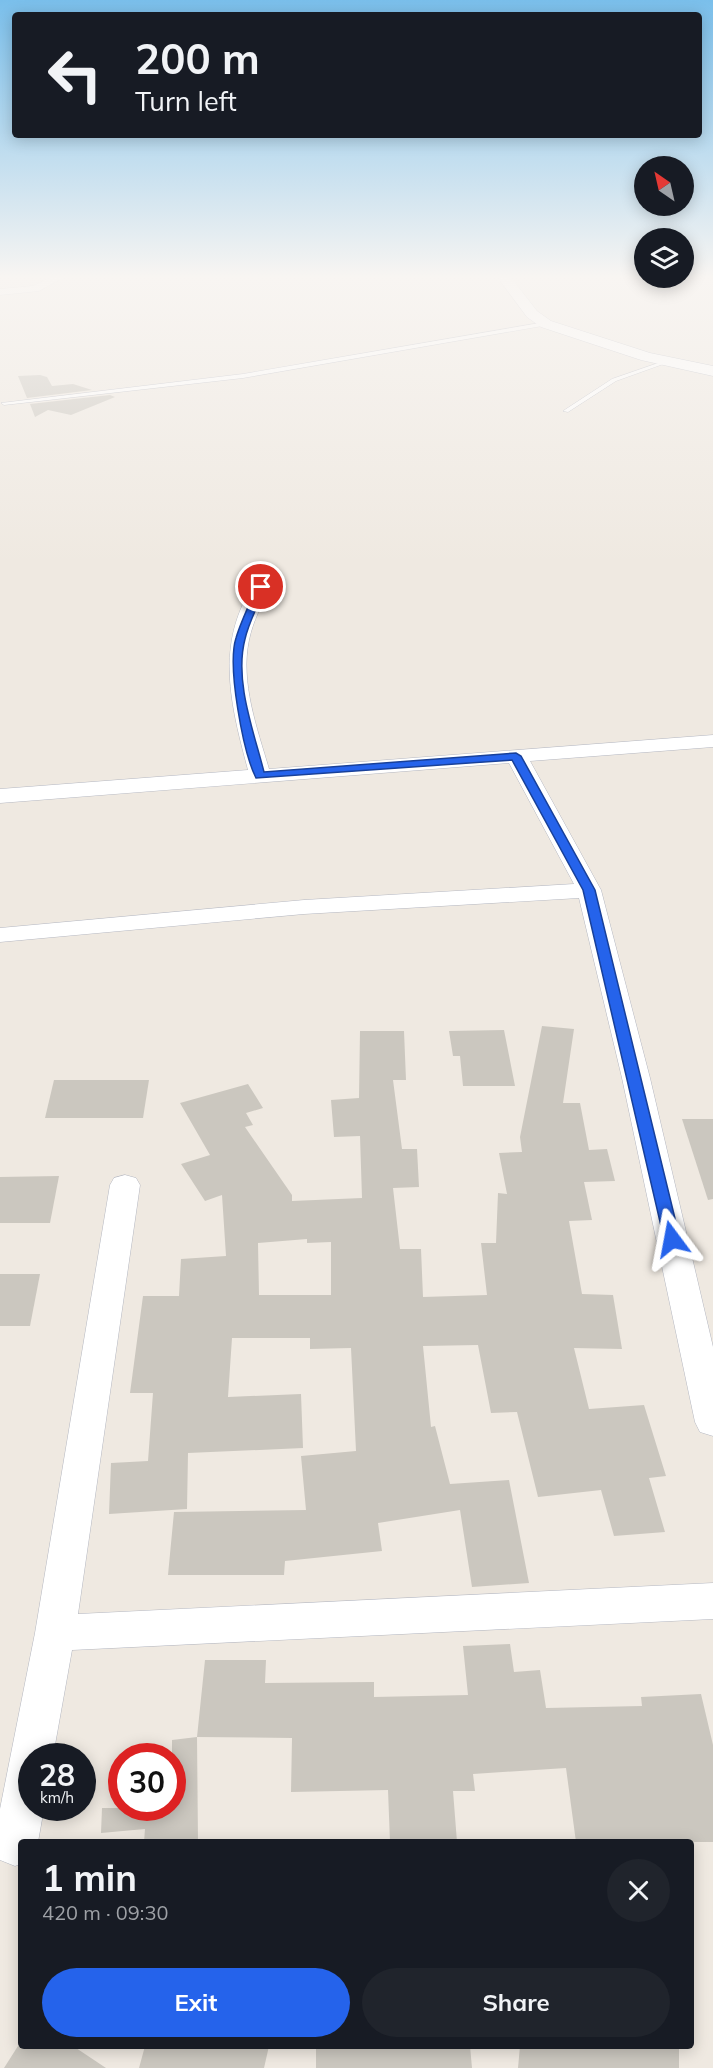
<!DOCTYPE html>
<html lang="en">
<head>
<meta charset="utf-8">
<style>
	:root { --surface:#171b24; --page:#20242c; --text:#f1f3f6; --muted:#9ea1a6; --accent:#2563eb }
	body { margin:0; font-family:Mulish,sans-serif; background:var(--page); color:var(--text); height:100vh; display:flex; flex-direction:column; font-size:22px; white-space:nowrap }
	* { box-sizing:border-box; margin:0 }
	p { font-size:20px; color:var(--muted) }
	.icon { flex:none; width:33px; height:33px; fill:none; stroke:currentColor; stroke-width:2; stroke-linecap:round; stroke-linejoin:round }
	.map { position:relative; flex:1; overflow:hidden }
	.sheet { position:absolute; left:18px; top:1839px; width:676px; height:210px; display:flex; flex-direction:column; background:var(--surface); border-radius:6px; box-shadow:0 3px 15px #0003 }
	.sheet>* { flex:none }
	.top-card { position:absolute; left:12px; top:12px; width:690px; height:126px; border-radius:6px; box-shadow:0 3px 15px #0003; background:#171b24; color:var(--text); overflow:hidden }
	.needle { width:39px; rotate:326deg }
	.tools { position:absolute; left:634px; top:156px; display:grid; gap:12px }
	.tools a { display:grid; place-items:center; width:60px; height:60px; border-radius:50%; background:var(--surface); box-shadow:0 3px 15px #0003; font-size:30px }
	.speed { position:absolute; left:18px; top:1743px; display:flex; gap:12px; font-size:30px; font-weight:700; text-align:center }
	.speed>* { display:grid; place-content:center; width:78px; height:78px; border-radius:50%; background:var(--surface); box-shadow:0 3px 15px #0003; line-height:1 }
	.speed small { font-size:15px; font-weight:400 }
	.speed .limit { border:9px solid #d22; background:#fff; color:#111 }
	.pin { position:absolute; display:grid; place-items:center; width:51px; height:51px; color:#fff; margin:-26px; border:3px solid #fff; border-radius:50%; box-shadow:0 2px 6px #0007 }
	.me { position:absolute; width:66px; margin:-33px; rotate:347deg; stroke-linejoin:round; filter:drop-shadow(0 0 4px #0008) }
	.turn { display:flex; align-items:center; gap:21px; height:126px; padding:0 24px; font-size:27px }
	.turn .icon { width:78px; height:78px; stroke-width:2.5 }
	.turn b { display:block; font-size:42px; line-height:51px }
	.round { display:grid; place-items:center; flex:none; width:63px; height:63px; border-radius:32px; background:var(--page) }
	.headline { display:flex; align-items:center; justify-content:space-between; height:102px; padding:0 24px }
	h1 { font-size:36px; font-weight:700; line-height:45px }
	.cta { display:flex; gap:12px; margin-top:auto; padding:12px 24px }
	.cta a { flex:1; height:69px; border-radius:36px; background:var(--accent); color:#fff; font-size:24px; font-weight:700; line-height:69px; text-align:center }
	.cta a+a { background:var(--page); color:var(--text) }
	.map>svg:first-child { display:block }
</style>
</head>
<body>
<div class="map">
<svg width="713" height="2068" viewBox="0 0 713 2068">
	<rect width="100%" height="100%" fill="#efe9e1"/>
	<g fill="#cbc7bf" fill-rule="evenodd">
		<path d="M40 375 47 377 52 386 73 384 92 390 27 398 18 376Z"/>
		<path d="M110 395 115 397 71 415 48 410 35 417 30 404Z"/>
		<path d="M542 1026 574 1029 563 1103H580L589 1150 607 1149 615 1181 584 1182 592 1220 569 1221 582 1294 613 1295 622 1349 574 1348 589 1409 644 1405 666 1476 649 1478 665 1532 614 1536 601 1490 538 1497 517 1412 491 1413 478 1345 423 1346 431 1427 435 1426 450 1484 509 1480 529 1583 472 1587 460 1510 378 1523 382 1551 285 1561 284 1575H168L174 1512 306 1510 301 1456 356 1451 351 1348 310 1349V1338H232L228 1397 301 1394 303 1448 188 1453 187 1509 109 1514 111 1463 148 1461 153 1393H130L143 1296H179L181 1259 226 1256 222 1195 205 1201 181 1164 210 1155 180 1103 248 1084 263 1108 246 1113 253 1125 245 1127 292 1195V1201L362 1198 360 1136 334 1137 331 1100 359 1098 360 1031H404L406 1080H393L402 1149H417L419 1187 393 1188 400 1249H421L423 1297 487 1295 481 1243H496L498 1193 507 1194 499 1153 522 1152 520 1137ZM307 1239V1243L331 1242V1295H259L258 1243Z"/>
		<path d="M504 1030 515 1086H463L460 1056H453L449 1031Z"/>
		<path d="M54 1080H149L143 1118H45Z"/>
		<path d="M682 1119H713V1199L708 1200Z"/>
		<path d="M59 1176 50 1223H0V1177Z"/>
		<path d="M0 1274H40L30 1326H0Z"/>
		<path d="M510 1644 514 1672 540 1670 546 1708 642 1706 641 1697 701 1694 713 1745V1842H576L566 1768 473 1774 475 1791H453L457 1842H390L388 1790 291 1792 292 1738 197 1737 205 1660H266L265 1683 374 1682V1697L468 1695 463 1646Z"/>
		<path d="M197 1737 198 1842H144L145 1829 101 1833 102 1808H172V1740Z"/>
		<path d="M18 2046H73L106 2068H4Z"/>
		<path d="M145 2046H269L264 2068H139Z"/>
		<path d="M316 2046H470L472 2068H316Z"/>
		<path d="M520 2046H679V2068H518Z"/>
	</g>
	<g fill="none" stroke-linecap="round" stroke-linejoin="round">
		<defs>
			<g id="lane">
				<path d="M546 322 548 325 243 378 4 405 1 403 243 374Z"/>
				<path d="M664 361 669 362 616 381 568 412 563 411 612 379Z"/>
			</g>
			<g id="street">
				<path d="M55 275H68L39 291 0 295V289L33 286Z"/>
				<path d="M261 582 270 587C262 604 253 621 249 640 240 682 257 728 269 769L713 735V747L530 761 601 890 650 1078 713 1347V1436L700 1432 695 1422 622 1078 579 898 304 914 0 942V928L304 900 574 884 509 763 0 803V789L248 770C231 706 214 643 255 583Z"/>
				<path d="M125 1175 136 1178 140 1185 78 1614 713 1583V1619L72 1650 53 1756H32V1808H44L38 1842H21V1864L15 1866 0 1860V1809L35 1633 110 1185 114 1178Z"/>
			</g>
			<path id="secondary" d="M496 275H509L537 311 551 321 650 353 713 366V376L641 360 541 327 527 317Z"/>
		</defs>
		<use href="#lane" stroke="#b4b7c1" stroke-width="1"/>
		<use href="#street" stroke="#b4b7c1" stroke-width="1"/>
		<use href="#secondary" stroke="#b4b7c1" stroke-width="1"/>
		<use href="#lane" fill="#fff" fill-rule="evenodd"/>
		<use href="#street" fill="#fff" fill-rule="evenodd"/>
		<use href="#secondary" fill="#fff" fill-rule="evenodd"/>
	</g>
	<linearGradient id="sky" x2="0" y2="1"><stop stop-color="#7abfeb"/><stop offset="0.49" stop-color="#f8f5f2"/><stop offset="1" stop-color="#f8f5f2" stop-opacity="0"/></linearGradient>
	<rect width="713" height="565" fill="url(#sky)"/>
	<path fill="#2563eb" stroke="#184099" stroke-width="1.5" d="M261 584 266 587C259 603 249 621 245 639 234 681 254 732 264 772L516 753 521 756 595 890 680 1239 678 1243H666L664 1239 583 890 512 760 256 778C243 752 227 666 236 638 241 621 250 603 257 587Z"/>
</svg>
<div class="tools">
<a><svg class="needle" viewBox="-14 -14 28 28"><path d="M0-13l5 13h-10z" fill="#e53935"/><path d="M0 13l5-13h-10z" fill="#9ea1a6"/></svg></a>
<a><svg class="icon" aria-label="layers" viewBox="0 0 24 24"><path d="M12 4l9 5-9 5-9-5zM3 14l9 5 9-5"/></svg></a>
</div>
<div class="speed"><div>28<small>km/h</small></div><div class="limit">30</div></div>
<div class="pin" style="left:261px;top:587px;background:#d93025"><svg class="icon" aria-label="arrive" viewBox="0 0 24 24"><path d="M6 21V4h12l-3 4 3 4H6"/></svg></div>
<svg class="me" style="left:672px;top:1239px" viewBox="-20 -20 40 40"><path d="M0-17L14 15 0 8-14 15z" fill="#2563eb" stroke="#fff" stroke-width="4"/></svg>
<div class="top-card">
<div class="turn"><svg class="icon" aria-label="left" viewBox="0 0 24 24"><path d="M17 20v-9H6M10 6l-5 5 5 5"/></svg><div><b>200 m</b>Turn left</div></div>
</div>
<section class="sheet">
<div class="headline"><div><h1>1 min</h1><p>420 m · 09:30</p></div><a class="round"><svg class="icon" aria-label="close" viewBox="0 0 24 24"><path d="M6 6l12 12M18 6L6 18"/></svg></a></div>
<div class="cta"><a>Exit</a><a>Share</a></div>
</section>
</div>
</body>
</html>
